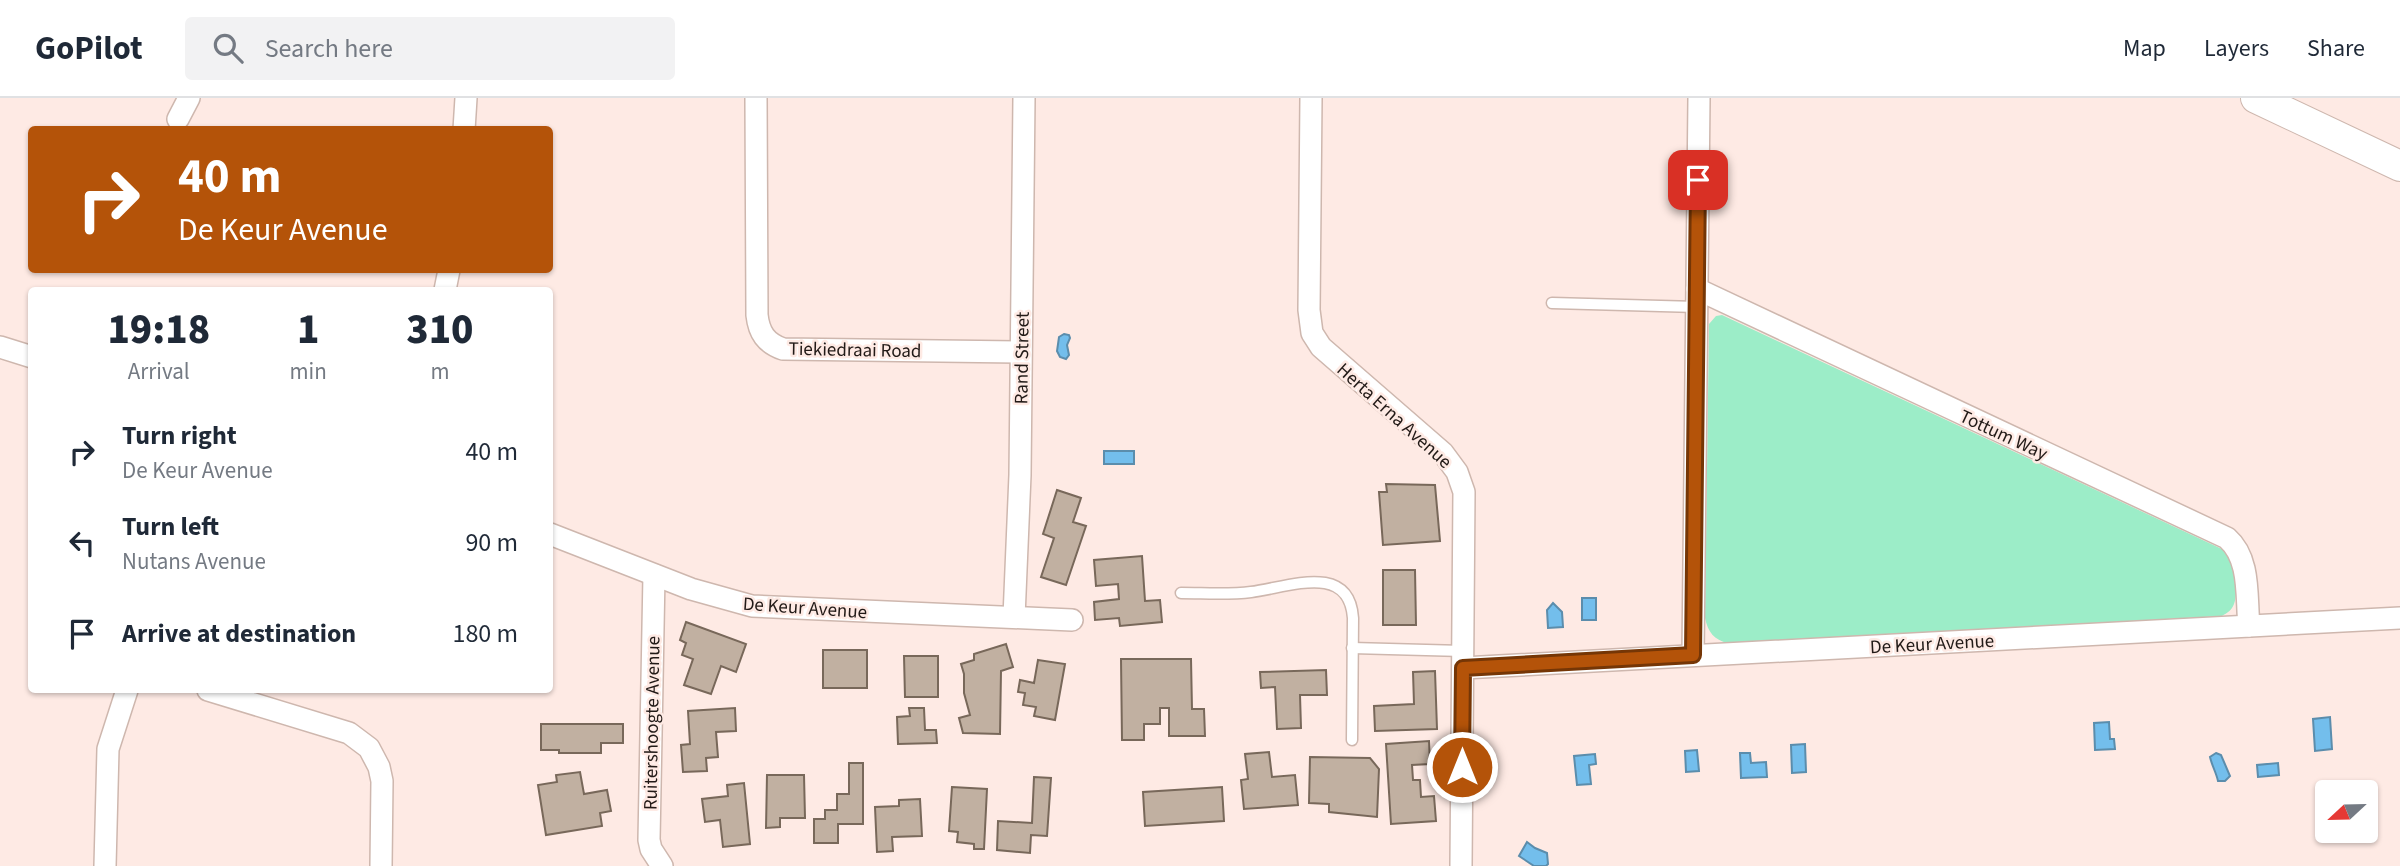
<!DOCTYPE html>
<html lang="en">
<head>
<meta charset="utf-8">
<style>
	:root { --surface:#fff; --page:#f2f2f3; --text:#1f2937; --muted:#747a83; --line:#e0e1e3 }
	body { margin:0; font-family:"Source Sans 3",sans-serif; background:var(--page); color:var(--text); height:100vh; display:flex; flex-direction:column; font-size:26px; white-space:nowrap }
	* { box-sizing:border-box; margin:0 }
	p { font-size:23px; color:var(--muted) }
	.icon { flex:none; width:38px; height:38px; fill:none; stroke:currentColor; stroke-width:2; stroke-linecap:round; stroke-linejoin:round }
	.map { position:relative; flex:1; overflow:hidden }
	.drawer { position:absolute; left:28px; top:189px; width:525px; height:406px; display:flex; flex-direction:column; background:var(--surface); border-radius:7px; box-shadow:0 2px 5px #0004 }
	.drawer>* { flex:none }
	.guide { position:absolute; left:28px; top:28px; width:525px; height:147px; border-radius:7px; box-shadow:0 2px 5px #0004; background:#b45309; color:#fff; overflow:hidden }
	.needle { width:46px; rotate:248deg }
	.tools { position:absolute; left:2315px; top:682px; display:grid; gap:14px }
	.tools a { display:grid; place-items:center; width:63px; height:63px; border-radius:7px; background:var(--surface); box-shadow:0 2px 5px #0004; font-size:35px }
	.pin { position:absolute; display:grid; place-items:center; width:60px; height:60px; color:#fff; margin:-30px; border-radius:14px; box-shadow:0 4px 10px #0006 }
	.me { position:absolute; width:77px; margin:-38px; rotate:0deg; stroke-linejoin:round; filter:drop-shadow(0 0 5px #0008) }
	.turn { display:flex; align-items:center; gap:24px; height:147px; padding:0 35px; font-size:32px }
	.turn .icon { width:91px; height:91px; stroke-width:2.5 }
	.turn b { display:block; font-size:49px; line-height:60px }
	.eta { display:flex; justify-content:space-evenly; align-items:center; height:119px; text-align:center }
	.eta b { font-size:42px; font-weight:800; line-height:49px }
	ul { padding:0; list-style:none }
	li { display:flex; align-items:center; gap:21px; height:91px; padding:0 35px }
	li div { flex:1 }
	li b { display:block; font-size:26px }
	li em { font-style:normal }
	header { display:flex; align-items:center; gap:42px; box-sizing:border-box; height:98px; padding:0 35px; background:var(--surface); border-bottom:2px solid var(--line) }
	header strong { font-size:33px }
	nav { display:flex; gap:38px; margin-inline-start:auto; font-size:24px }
	.search { width:490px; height:63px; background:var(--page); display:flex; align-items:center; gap:18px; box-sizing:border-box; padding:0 24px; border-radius:7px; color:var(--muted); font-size:26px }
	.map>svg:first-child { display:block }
</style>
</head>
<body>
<header>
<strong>GoPilot</strong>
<div class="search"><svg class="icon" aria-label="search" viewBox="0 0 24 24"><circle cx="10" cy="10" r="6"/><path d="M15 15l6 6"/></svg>Search here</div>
<nav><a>Map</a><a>Layers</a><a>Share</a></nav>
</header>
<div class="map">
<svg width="2400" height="768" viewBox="0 0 2400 768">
	<rect width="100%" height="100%" fill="#feeae4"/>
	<path fill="#9cedc8" d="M1722 217 2224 452C2234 460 2239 494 2234 506 2232 512 2227 515 2222 518L1728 545C1714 542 1708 534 1705 520L1709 226 1716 218Z"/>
	<g fill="#73beec" stroke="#5b8dac" stroke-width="2">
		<path d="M1064 236 1069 237 1070 240 1067 247 1069 257 1066 261 1060 259 1057 253 1059 239Z"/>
		<rect x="1104" y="353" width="30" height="13"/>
		<rect x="1582" y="500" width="14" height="22"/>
		<path d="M1553 505 1562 514 1563 529 1548 530 1547 512Z"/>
		<path d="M2330 619 2332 651 2315 653 2313 621Z"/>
		<path d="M2109 624 2110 641H2114L2115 651 2095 652 2094 625Z"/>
		<path d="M1805 646 1806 674 1792 675 1791 647Z"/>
		<path d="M1697 652 1699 673 1686 674 1685 653Z"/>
		<path d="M1740 655H1750L1751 665 1766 664 1767 679 1741 680Z"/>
		<path d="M2216 655 2221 657 2230 678 2225 683H2218C2216 674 2212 668 2210 659Z"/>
		<path d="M1595 656 1596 666 1589 667 1591 686 1577 687 1574 658Z"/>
		<path d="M2278 665 2279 677 2258 679 2257 667Z"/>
		<path d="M1527 744 1535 750 1547 755 1548 766 1546 768H1534L1519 758Z"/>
	</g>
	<g fill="#c1b0a1" stroke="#78685a" stroke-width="2">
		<path d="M1386 386 1435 387 1440 443 1383 447 1379 394H1387Z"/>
		<path d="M1057 392 1081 400 1073 424 1086 428 1066 487 1041 479 1054 440 1043 436Z"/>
		<path d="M1142 458 1145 503 1160 502 1162 524 1120 528 1119 520 1095 522 1094 504 1119 501 1118 486 1096 488 1094 462Z"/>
		<path d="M1383 472H1415L1416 527H1383Z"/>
		<path d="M686 524 746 546 736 574 721 568 711 596 684 587 693 561 682 557 686 545 680 542Z"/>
		<path d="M1006 546 1013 569 1001 573 1000 636 963 635 959 620 970 617 964 595V576L961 566 974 562V556Z"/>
		<rect x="823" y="552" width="44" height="38"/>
		<path d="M904 558H938V599H905Z"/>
		<path d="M1121 561H1191L1192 611H1204L1205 638H1169V610H1160V626H1144V642H1122Z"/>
		<path d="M1038 562 1065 566 1055 622 1034 618 1036 609 1023 607 1025 595 1018 594 1020 582 1034 585Z"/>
		<path d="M1326 572 1327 597H1300L1301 630 1277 631 1275 589 1261 590 1260 574Z"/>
		<path d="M1435 573 1437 631 1375 633 1374 608 1414 606 1413 574Z"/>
		<path d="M735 610 736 633 716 634 718 659 706 660 707 673 683 674 681 647 690 646 688 613Z"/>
		<path d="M909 610H924L925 632H936L937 645 898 646 897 619 910 618Z"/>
		<path d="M541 626H623V645H601V655H559V652H541Z"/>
		<path d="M1429 643 1430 666 1412 667 1413 682H1420L1421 699 1434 698 1436 723 1391 726 1386 646Z"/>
		<path d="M1269 654 1272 679 1295 677 1298 707 1244 711 1241 682 1248 681 1245 656Z"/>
		<path d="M1310 659 1370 660 1379 671 1377 719 1329 714V706L1309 705Z"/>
		<path d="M849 665H863V726H838V745H814V721H825V712H837V696H849Z"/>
		<path d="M580 674 584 696 607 692 611 713 600 715 602 728 546 737 538 687 557 684 556 677Z"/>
		<path d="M767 677H804L805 720H780V729L766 730Z"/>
		<path d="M1034 679 1051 680 1047 738 1031 737 1030 755 997 752 998 723 1032 725Z"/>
		<path d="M744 685 750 746 723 749 720 722 705 724 702 701 728 698 727 687Z"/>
		<path d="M952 689 987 691 984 751H974V746L957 744 958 734 949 733Z"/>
		<path d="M1222 689 1224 723 1145 728 1143 694Z"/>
		<path d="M920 701 922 738 892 739 893 753 877 754 875 709 899 708V702Z"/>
	</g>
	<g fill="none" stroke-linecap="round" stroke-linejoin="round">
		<defs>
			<g id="lane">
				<path d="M1552 205 1697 209"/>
				<path d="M1181 495C1204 495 1228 497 1251 494 1286 490 1349 463 1353 520L1352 642"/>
				<path d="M1352 550 1463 553"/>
			</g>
			<g id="street">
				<path d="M756 0 757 217C759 235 766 245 783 251L1021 254"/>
				<path d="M1311 0 1309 212 1312 235 1321 249 1443 355 1457 374 1464 394 1461 768"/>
				<path d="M178 21 189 0"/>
				<path d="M464 32 466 0"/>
				<path d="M1697 191 2227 440C2251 461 2246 499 2249 528"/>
				<path d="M445 192 449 172"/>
				<path d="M0 249 32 259"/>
				<path d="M550 436 691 491 752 508 1072 522"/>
				<path d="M654 477 649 742 651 751 662 768"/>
				<path d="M1014 519 1020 377 1024 0"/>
				<path d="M1693 557 1699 0"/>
				<path d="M1463 570 2400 520"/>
				<path d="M208 592 349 635 369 650 379 669 382 683 381 768"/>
				<path d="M105 768 108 651 127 592"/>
			</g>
			<path id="secondary" d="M2256 0 2400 68"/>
		</defs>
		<use href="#lane" stroke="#ceb7ae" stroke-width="13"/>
		<use href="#street" stroke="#ceb7ae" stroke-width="24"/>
		<use href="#secondary" stroke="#ceb7ae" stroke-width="32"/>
		<use href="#lane" stroke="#fff" stroke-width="10"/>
		<use href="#street" stroke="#fff" stroke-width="21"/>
		<use href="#secondary" stroke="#fff" stroke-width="30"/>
	</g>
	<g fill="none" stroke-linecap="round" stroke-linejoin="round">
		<defs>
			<path id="route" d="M1462 669 1463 570 1693 557 1698 82"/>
		</defs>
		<use href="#route" stroke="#753606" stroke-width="18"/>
		<use href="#route" stroke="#b45309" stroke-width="12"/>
	</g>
	<g text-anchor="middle" stroke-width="5" stroke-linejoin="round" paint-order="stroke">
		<g font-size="19" fill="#221a17" stroke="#feeae4">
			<text transform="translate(855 251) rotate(1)" y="7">Tiekiedraai Road</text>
			<text transform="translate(1021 260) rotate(-89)" y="7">Rand Street</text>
			<text transform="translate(1395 317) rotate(42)" y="7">Herta Erna Avenue</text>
			<text transform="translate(2004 336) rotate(25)" y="7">Tottum Way</text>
			<text transform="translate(805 509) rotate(4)" y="7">De Keur Avenue</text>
			<text transform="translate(1932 545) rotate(-3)" y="7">De Keur Avenue</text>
			<text transform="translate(651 625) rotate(-89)" y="7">Ruitershoogte Avenue</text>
		</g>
	</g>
</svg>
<div class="tools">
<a><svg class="needle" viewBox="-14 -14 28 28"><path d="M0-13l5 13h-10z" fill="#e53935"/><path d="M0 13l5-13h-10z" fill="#747a83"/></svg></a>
</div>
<div class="pin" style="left:1698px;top:82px;background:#d93025"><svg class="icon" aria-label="arrive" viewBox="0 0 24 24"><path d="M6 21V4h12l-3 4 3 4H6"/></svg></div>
<svg class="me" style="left:1462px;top:669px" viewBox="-20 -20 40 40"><circle r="17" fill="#b45309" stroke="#fff" stroke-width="3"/><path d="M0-11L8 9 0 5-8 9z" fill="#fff"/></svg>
<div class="guide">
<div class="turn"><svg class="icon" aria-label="right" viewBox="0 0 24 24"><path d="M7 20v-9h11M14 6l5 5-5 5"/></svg><div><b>40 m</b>De Keur Avenue</div></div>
</div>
<section class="drawer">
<div class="eta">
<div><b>19:18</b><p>Arrival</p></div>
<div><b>1</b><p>min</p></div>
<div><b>310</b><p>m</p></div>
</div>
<ul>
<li><svg class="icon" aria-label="right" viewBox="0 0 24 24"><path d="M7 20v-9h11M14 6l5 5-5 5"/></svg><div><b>Turn right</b><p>De Keur Avenue</p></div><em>40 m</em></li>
<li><svg class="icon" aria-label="left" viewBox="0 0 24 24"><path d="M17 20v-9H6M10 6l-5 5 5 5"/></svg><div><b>Turn left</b><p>Nutans Avenue</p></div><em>90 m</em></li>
<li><svg class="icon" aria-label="arrive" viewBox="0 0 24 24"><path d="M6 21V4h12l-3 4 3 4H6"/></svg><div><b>Arrive at destination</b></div><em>180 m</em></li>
</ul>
</section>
</div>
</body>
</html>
